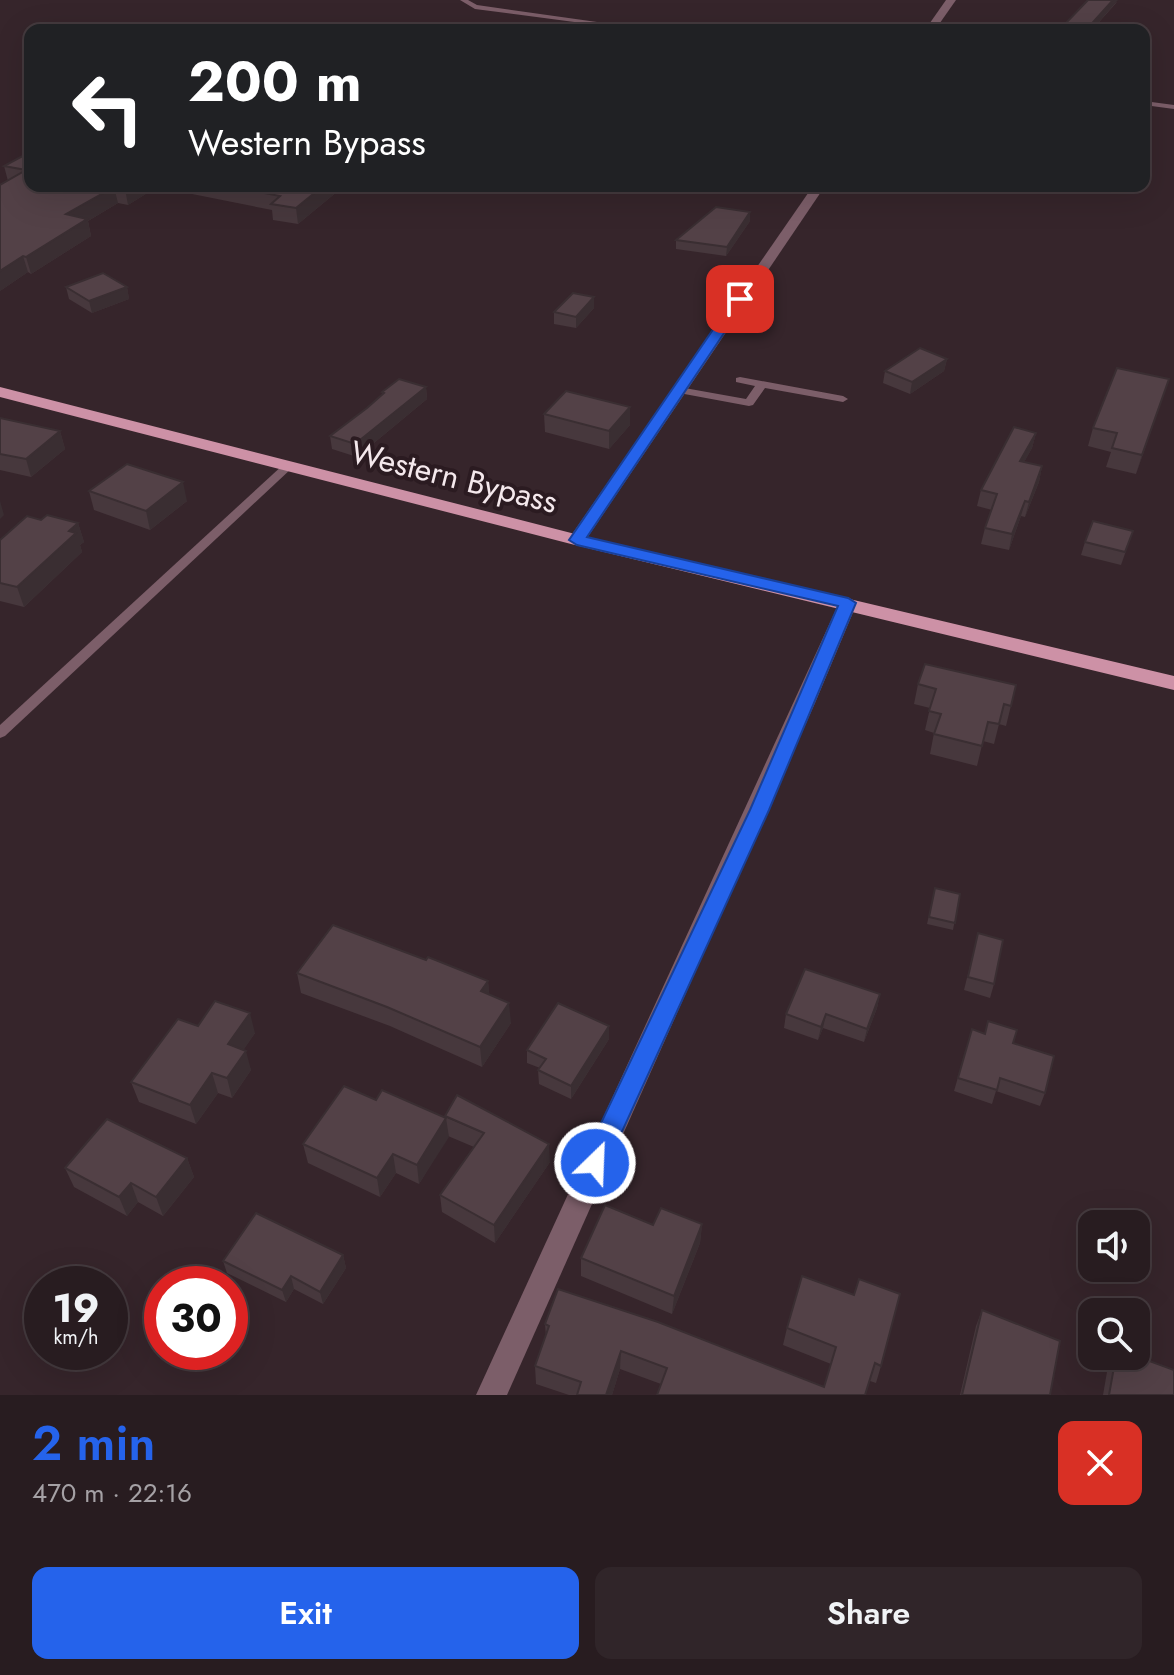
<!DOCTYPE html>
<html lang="en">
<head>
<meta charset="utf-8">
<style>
	:root { --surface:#281c20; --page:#302529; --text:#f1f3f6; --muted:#a5a1a5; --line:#443a3e; --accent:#2563eb }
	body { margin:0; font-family:Jost,sans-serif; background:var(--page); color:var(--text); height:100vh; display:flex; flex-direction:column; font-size:30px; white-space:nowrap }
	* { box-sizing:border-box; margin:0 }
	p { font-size:26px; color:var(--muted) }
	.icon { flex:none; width:44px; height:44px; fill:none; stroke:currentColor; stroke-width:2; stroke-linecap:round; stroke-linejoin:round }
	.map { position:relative; height:1395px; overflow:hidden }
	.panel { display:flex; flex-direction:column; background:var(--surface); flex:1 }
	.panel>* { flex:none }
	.banner { position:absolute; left:24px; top:24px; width:1126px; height:168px; border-radius:16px; box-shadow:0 8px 32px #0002,0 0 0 2px var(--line); background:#202124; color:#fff; overflow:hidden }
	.controls { position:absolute; left:1078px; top:1210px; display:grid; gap:16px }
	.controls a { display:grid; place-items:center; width:72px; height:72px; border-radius:16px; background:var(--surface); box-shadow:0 8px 32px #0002,0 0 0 2px var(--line); font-size:40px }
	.speed { position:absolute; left:24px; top:1266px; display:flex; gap:16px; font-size:40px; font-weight:700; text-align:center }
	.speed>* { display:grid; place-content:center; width:104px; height:104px; border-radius:50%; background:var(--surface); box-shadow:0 8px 32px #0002,0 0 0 2px var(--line); line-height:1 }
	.speed small { font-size:20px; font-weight:400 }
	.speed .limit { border:12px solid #d22; background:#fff; color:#111 }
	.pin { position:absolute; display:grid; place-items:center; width:68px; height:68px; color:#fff; margin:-34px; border-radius:16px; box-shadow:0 4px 12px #0006 }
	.me { position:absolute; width:88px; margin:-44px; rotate:24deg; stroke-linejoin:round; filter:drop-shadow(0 0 6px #0008) }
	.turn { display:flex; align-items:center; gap:28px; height:168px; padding:0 32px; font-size:36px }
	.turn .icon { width:104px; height:104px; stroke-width:2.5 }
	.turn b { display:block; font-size:56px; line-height:68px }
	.round { display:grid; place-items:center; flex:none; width:84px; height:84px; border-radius:16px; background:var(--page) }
	.headline { display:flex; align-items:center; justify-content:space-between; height:136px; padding:0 32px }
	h1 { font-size:48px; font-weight:600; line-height:60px; color:var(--accent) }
	.button { display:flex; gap:16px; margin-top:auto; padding:16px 32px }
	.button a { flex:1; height:92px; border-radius:16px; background:var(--accent); color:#fff; font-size:32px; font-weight:600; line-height:92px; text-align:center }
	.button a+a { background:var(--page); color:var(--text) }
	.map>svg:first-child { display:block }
</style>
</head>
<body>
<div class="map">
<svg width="1174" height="1395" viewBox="0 0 1174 1395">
	<rect width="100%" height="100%" fill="#36252b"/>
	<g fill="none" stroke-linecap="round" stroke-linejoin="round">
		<g fill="#7c5e69" fill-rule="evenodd">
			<path d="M460 0H468L477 5 654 30H635L475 9Z"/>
			<path d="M1144 101 1174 105V109L1144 105Z"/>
			<path d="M740 377 843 396 848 399 843 402 765 388 753 405 749 406 679 393 674 390 679 387 746 399 755 386 736 382V378Z"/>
			<path d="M288 463 294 466 292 468 5 736 0 738V725L284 464Z"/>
		</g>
		<g fill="#7c5e69" fill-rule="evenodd">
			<path d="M946 0H956L935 30H925Z"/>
			<path d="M813 186H825L583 544H571L568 540Z"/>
			<path d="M848 597 857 603 815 703 507 1395H476L839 603Z"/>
		</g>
		<path fill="#cd91a6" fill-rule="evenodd" d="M0 387 579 535 1174 676V690L571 544 0 397Z"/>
	</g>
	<g fill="#47383d">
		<path d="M1117 2 1092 30H1062L1063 26Z"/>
		<path d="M30 152V186H344L298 224 273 220 272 210 157 187 128 205 118 203 88 221 91 236 31 274 28 272 0 291 8 181 4 166Z"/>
		<path d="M750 221 726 256 676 249V240Z"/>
		<path d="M66 287H127L129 299 92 313 69 299Z"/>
		<path d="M594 308 576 328 554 324V312Z"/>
		<path d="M947 359 944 371 910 394 883 383 885 371Z"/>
		<path d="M426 387 427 399 357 457 332 449 330 436 367 408 382 395V392Z"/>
		<path d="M1163 397 1136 474 1106 467 1111 452 1088 446 1093 428Z"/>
		<path d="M630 407V425L609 449 545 432 544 414Z"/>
		<path d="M0 418 60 431 65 449 31 477 0 470Z"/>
		<path d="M1036 433 1032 448 1024 462 1042 466 1039 482 1025 517 1021 516 1009 550 981 544 985 528 992 510 977 506 981 490Z"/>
		<path d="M89 491 187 501 150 530 94 510Z"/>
		<path d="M41 520 78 523 84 542 80 545 82 552 24 607 0 601V540Z"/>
		<path d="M1133 531 1121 565 1081 555 1085 542Z"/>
		<path d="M918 684 1016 685 1006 726 999 724 994 744 983 741 977 766 930 754 934 733 925 730 930 708 914 704Z"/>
		<path d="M935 888 960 894 953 930 927 924Z"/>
		<path d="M978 933 994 984 990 998 964 990Z"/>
		<path d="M426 960 488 981 489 994 511 1023 482 1067 390 1026 301 993 297 973Z"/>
		<path d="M880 994 877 1008 864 1042 823 1028 818 1040 784 1028 786 1014Z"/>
		<path d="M988 1021 1013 1043 1045 1093 1040 1106 996 1091 992 1104 954 1091 972 1029 985 1034Z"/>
		<path d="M198 1026 255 1033 243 1050 251 1070 232 1098 218 1093 196 1124 139 1102 131 1082Z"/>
		<path d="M609 1026V1039L571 1099 539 1084 538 1070 540 1068 527 1063V1050Z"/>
		<path d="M376 1100 445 1117 550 1162 495 1243 442 1212 440 1195 474 1147 448 1136 419 1184 396 1173 380 1197 308 1163 303 1144Z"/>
		<path d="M187 1158 194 1177 163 1216 138 1202 127 1216 74 1187 65 1168Z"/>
		<path d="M702 1224 700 1243 672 1314 581 1276V1258L653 1225Z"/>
		<path d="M343 1255 346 1268 323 1304 294 1289 286 1302 227 1273 223 1261Z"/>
		<path d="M802 1276 881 1366 876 1383 870 1381 865 1395 661 1384 620 1369 612 1395H569L536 1384 535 1366 546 1337 545 1324 824 1387 831 1364 783 1345 787 1328Z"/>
		<path d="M982 1310 1050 1395H960L976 1326Z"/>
		<path d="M1113 1356H1136L1174 1395H1103L1108 1366Z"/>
	</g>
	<g fill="#3a2e32">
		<path d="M1113 0H1118L1092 30H1086Z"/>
		<path d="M130 186H156L157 187 128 205 125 189Z"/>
		<path d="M323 186H344L298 224 296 208Z"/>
		<path d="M114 187 118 203 88 221 91 236 31 274 26 257 66 214Z"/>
		<path d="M750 212V221L726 256 727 247Z"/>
		<path d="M23 256 28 272 0 291V271Z"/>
		<path d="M127 287 129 299 92 313 89 301Z"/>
		<path d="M594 297V308L576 328V317Z"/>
		<path d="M947 359 944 371 910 394 912 382Z"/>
		<path d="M1169 379 1163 397 1136 474 1142 455Z"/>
		<path d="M426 387 427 399 357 457 355 444Z"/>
		<path d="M630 407V425L609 449V431Z"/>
		<path d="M60 431 65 449 31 477 26 459Z"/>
		<path d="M1036 433 1032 448 1016 477 1020 461Z"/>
		<path d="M1042 466 1039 482 1025 517 1029 502Z"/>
		<path d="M183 482 187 501 150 530 146 511Z"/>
		<path d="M0 501 4 515 0 519Z"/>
		<path d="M1025 501 1021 516 1009 550 1012 534Z"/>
		<path d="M78 523 84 542 80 545 82 552 24 607 17 587 69 531Z"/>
		<path d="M488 981 490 1001 481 991Z"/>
		<path d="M880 994 877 1008 864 1042 867 1029Z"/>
		<path d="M509 1003 511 1023 482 1067 480 1047Z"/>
		<path d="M250 1013 255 1033 234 1064 228 1044Z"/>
		<path d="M826 1014 823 1028 818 1040 821 1027Z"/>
		<path d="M609 1026V1039L571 1099V1086Z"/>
		<path d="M246 1051 251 1070 232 1098 227 1078Z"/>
		<path d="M212 1073 218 1093 196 1124 190 1105Z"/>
		<path d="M446 1118 449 1137 419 1184 417 1165Z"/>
		<path d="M549 1144 550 1162 495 1243 494 1225Z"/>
		<path d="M393 1154 396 1173 380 1197 377 1178Z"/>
		<path d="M187 1158 194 1177 163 1216 156 1197Z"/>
		<path d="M131 1183 138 1202 127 1216 119 1197Z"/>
		<path d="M702 1224 700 1243 672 1314 674 1296Z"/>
		<path d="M343 1255 346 1268 323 1304 320 1292Z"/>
		<path d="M291 1276 294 1289 286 1302 282 1290Z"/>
		<path d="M621 1351 620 1369 612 1395H606Z"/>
	</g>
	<g fill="#534147" stroke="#3a2e32" stroke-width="2">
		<path d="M1088 0H1113L1086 30 1063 26Z"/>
		<path d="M30 152V186H130L125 189 114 187 66 214 87 219 26 257 23 256 0 271V185L26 170 4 166Z"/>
		<path d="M227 186H323L296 208 271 204 280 196Z"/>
		<path d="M716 207 750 212 727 247 676 240Z"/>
		<path d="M103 273 127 287 89 301 66 287Z"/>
		<path d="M573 293 594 297 576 317 554 312Z"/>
		<path d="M920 348 947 359 912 382 885 371Z"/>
		<path d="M1117 368 1169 379 1142 455 1112 448 1117 433 1093 428Z"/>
		<path d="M399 379 426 387 355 444 330 436 367 408 384 393 382 392Z"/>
		<path d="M566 391 630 407 609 431 544 414Z"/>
		<path d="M0 418 60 431 26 459 0 454Z"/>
		<path d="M1014 427 1036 433 1020 461 1042 466 1029 502 1025 501 1012 534 985 528 997 494 981 490Z"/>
		<path d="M127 464 183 482 146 511 89 491Z"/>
		<path d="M47 515 78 523 69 531 76 533 17 587 0 583V540L27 516 41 520Z"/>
		<path d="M1093 521 1133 531 1125 552 1085 542Z"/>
		<path d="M925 664 1016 685 1011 706 1004 704 999 724 988 722 982 746 934 734 941 714 929 711 936 689 918 684Z"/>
		<path d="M935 888 960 894 955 923 929 917Z"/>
		<path d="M333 925 426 960 428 957 488 981 481 991 509 1003 480 1047 387 1007 297 973Z"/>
		<path d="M978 933 1003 940 994 984 968 977Z"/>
		<path d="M805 969 880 994 867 1029 826 1014 821 1027 786 1014Z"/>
		<path d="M215 1001 250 1013 228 1044 246 1051 227 1078 212 1073 190 1105 131 1082 178 1019 198 1026Z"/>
		<path d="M558 1003 609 1026 571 1086 538 1070 546 1059 527 1050Z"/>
		<path d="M988 1021 1017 1030 1013 1043 1054 1056 1045 1093 1000 1078 997 1090 958 1078 972 1029 985 1034Z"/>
		<path d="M344 1086 376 1100 382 1090 446 1118 417 1165 393 1154 377 1178 303 1144Z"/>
		<path d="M457 1095 549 1144 494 1225 440 1195 484 1133 445 1116Z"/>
		<path d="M107 1119 187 1158 156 1197 131 1183 119 1197 65 1168Z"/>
		<path d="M605 1205 653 1225 661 1208 702 1224 674 1296 581 1258Z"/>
		<path d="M256 1213 343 1255 320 1292 291 1276 282 1290 223 1261Z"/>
		<path d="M802 1276 854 1295 859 1279 900 1294 881 1366 875 1363 865 1395H657L667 1368 621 1351 606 1395H577L581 1382 535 1366 549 1326 545 1324 558 1289 658 1322 824 1387 836 1347 787 1328Z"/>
		<path d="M982 1310 1060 1341 1050 1395H962Z"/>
		<path d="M1116 1356H1136L1174 1370V1395H1109Z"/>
	</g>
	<path fill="#2563eb" stroke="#184099" stroke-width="2" d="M740 295 747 299 587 537 848 598 856 603 769 810 604 1171 595 1175 586 1171 582 1163 750 810 838 606 577 545 569 540 736 296Z"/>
	<g text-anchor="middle" stroke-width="8" stroke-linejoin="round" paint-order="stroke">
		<g font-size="32" fill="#f4e8ec" stroke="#2b1b21">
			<text transform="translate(454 477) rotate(14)" y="11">Western Bypass</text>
		</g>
	</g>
</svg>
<div class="controls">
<a><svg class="icon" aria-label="sound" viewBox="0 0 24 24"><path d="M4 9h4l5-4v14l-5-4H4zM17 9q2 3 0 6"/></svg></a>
<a><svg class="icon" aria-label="search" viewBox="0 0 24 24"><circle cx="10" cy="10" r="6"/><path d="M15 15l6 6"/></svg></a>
</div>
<div class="speed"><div>19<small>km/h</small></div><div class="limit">30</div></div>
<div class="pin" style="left:740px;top:299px;background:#d93025"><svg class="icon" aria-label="arrive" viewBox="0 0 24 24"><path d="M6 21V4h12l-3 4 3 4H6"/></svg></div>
<svg class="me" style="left:595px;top:1163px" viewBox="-20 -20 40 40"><circle r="17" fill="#2563eb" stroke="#fff" stroke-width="3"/><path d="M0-11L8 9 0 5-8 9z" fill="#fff"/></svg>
<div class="banner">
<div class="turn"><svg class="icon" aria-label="left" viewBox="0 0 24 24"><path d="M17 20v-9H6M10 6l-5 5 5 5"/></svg><div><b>200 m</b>Western Bypass</div></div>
</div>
</div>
<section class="panel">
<div class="headline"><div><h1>2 min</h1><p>470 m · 22:16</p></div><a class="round" style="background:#d93025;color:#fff"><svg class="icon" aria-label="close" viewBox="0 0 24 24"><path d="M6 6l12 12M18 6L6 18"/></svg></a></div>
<div class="button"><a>Exit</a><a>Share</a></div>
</section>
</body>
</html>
